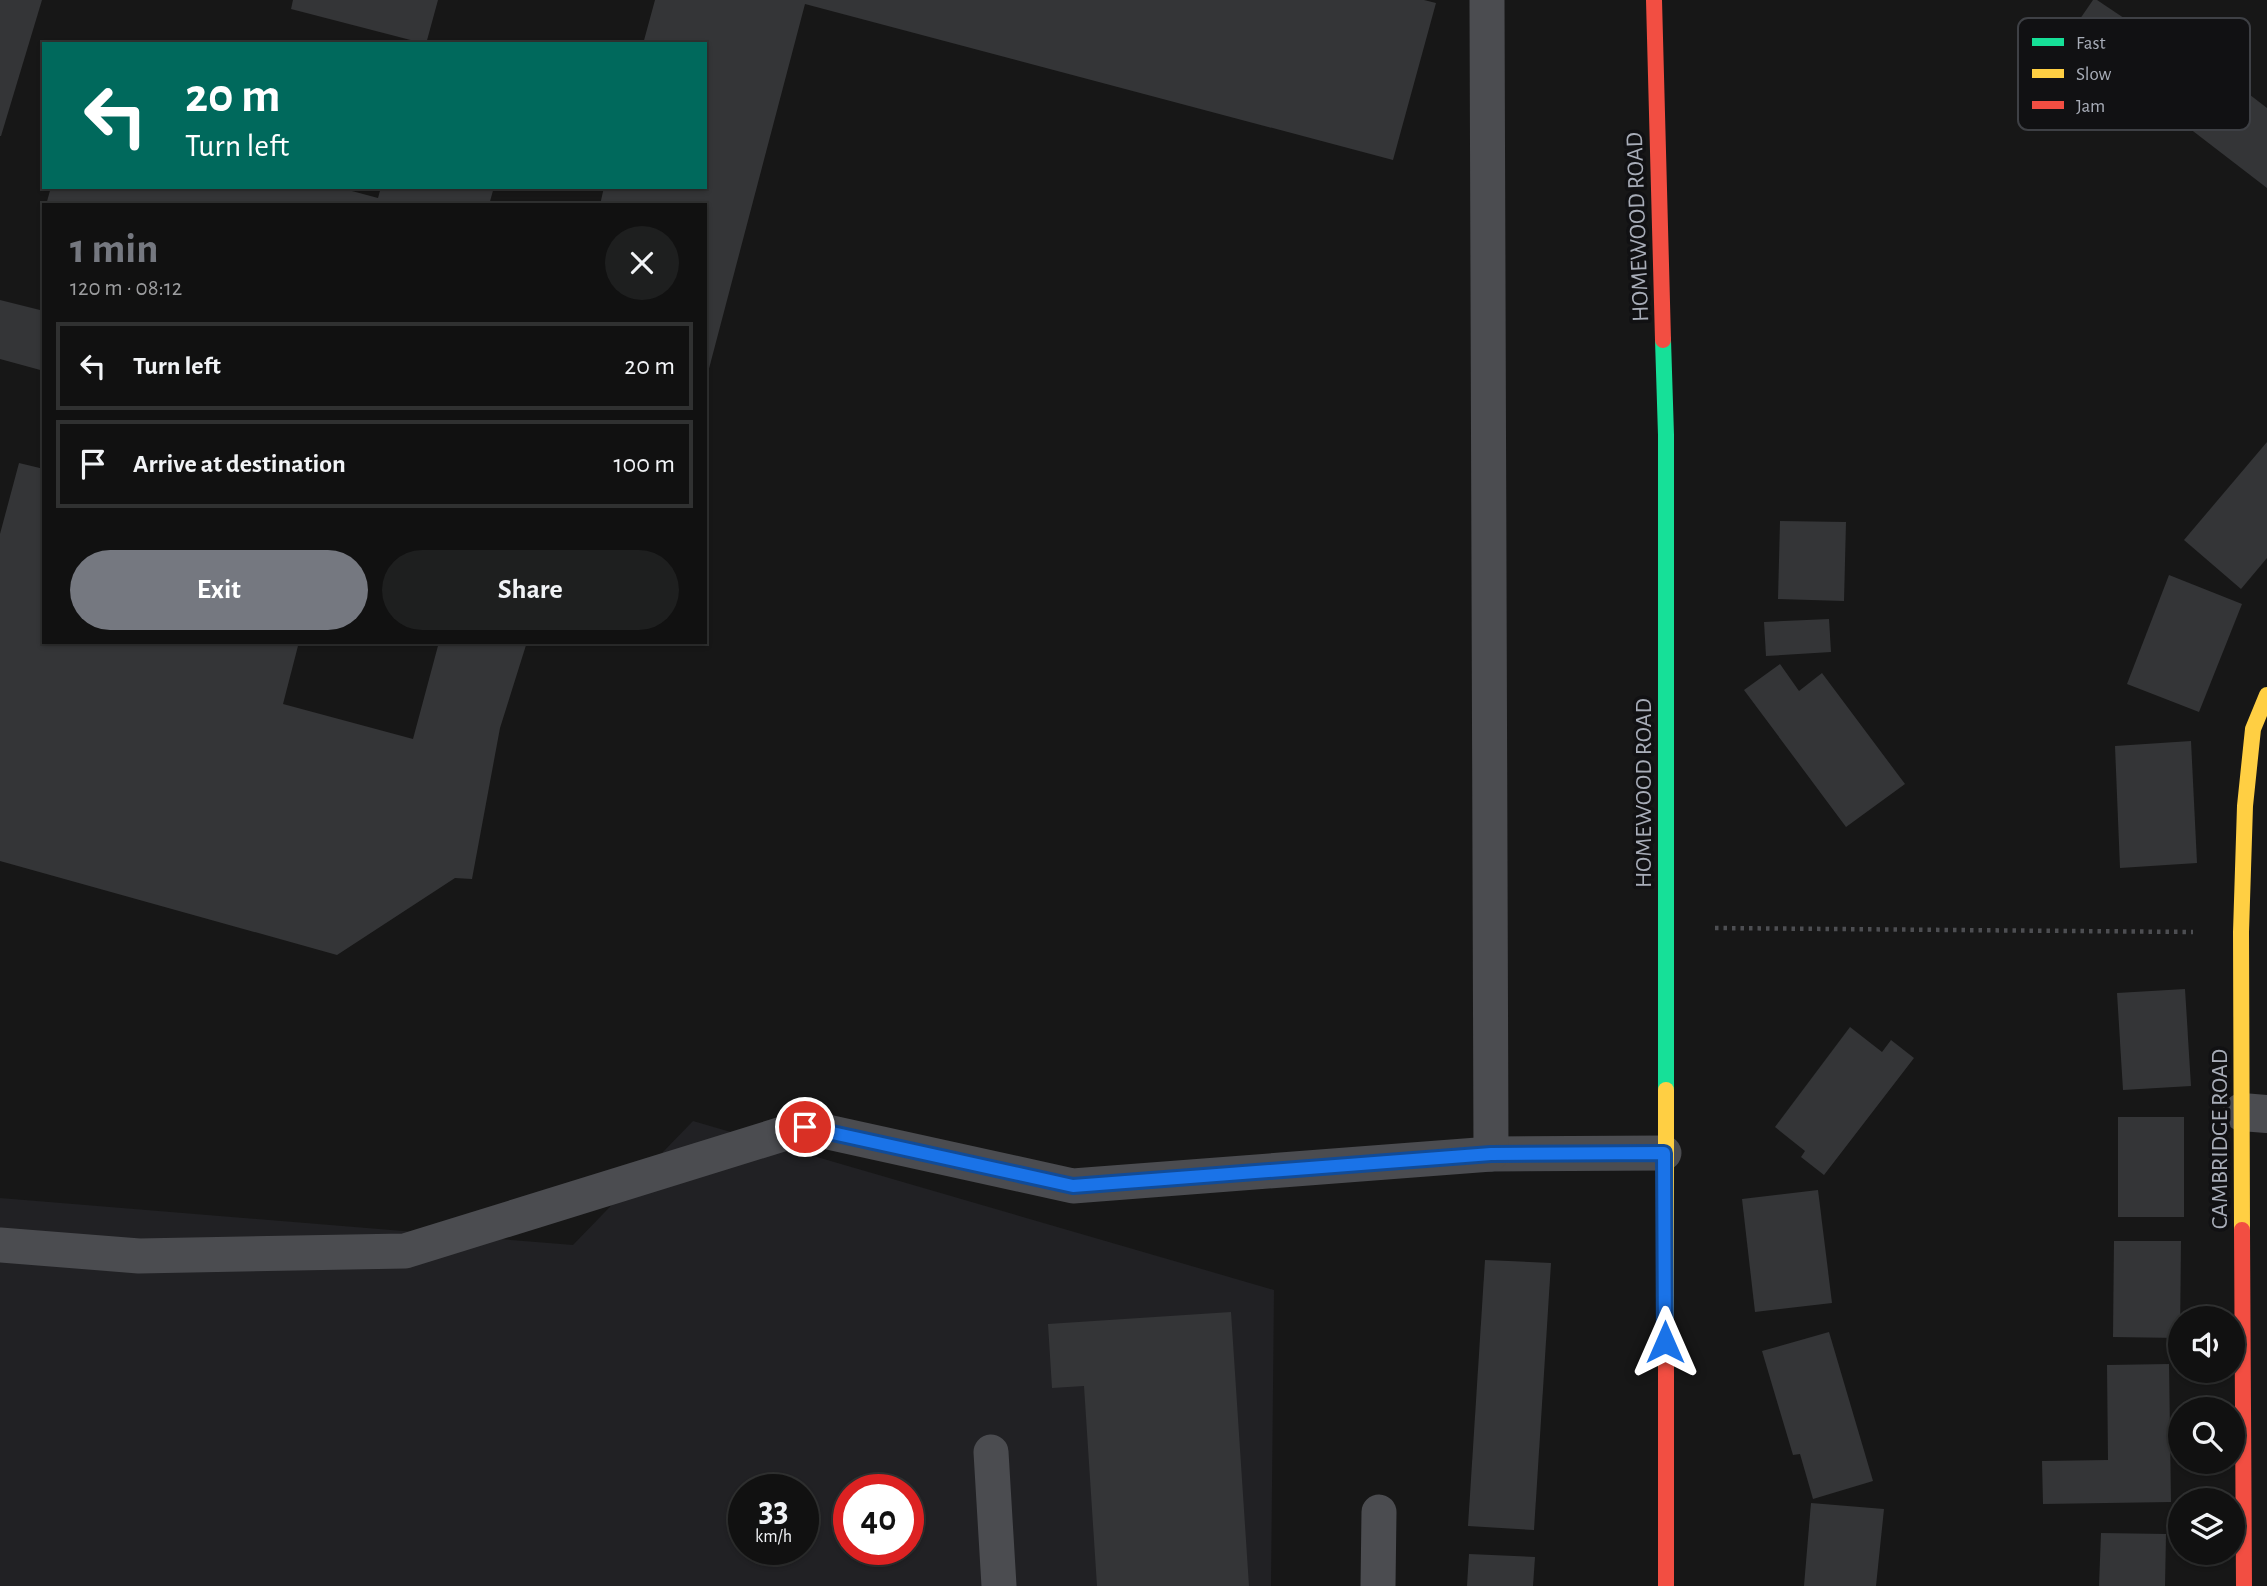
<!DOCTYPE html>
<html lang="en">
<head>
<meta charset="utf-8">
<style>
	:root { --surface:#111; --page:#1e1f1f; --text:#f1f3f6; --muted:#9c9d9f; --line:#303131; --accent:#757880 }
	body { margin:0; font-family:"Alegreya Sans",sans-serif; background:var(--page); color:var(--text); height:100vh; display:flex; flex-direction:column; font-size:26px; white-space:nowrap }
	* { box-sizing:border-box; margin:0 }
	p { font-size:23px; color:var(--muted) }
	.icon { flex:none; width:38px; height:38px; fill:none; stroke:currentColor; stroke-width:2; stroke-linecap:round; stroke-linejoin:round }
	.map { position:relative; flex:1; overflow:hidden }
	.details { position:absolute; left:42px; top:203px; width:665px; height:441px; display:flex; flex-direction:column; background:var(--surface); border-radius:0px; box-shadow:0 2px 5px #0004,0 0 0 2px var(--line) }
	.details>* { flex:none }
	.guide { position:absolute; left:42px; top:42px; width:665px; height:147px; border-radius:0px; box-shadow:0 2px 5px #0004,0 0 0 2px var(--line); background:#00695c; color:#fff; overflow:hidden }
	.tools { position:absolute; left:2168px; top:1306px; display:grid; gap:14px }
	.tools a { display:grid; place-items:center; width:77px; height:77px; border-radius:50%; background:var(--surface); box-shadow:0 2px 5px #0004,0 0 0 2px var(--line); font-size:35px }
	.speed { position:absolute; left:728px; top:1474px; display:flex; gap:14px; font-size:35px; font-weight:700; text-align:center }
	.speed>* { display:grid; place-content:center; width:91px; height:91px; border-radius:50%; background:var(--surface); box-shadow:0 2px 5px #0004,0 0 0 2px var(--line); line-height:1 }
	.speed small { font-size:18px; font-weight:400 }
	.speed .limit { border:10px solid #d22; background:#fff; color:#111 }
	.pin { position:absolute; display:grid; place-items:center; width:60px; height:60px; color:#fff; margin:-30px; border:4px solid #fff; border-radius:50%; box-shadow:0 2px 7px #0007 }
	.me { position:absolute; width:77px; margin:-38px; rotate:0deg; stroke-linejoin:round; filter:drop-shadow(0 0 5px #0008) }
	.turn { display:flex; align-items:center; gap:24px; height:147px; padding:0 28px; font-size:32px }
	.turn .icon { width:91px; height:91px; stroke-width:2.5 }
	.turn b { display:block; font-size:49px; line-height:60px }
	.round { display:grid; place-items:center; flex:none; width:74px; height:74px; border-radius:37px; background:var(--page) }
	.head { display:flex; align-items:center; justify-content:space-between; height:119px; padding:0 28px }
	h1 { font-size:42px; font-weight:700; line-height:52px; color:var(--accent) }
	.cta { display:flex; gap:14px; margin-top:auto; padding:14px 28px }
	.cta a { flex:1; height:80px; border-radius:42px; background:var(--accent); color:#fff; font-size:28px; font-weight:700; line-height:80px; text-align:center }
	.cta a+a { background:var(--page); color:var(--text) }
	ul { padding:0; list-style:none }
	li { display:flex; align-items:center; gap:21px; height:88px; margin:0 14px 10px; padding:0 14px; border:4px solid var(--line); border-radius:0px }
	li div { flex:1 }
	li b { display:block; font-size:26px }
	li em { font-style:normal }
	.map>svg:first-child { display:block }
</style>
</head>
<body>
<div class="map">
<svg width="2267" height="1586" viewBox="0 0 2267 1586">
	<rect width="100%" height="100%" fill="#171717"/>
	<path fill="#212124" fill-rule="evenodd" d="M693 1121 1274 1290 1271 1586H0V1198L573 1245ZM744 1489H803V1549H744ZM849 1489H908V1549H849Z"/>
	<g fill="#343537">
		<path d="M0 0H42L1 136H0Z"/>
		<path d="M293 0H438L426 44 291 9Z"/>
		<path d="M655 0H1424L1436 3 1393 160 805 4 706 380 705 205H600L604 187H705V44H643Z"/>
		<path d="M2093 0H2097L2185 59 2140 125 2049 64Z"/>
		<path d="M2215 68 2267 108V188L2176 118Z"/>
		<path d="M51 187H337L378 198 381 187H494L489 205H46Z"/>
		<path d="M0 300 44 311V371L0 359Z"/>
		<path d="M2267 442V558L2241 589 2184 540Z"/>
		<path d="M19 463 44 469V642H299L283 704 413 739 439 642H527L500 728 472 879 455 878 337 955 0 861V534Z"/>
		<path d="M1780 521 1846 522 1844 601 1778 599Z"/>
		<path d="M2169 575 2242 604 2199 712 2127 684Z"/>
		<path d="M1829 619 1831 652 1766 656 1764 622Z"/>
		<path d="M1780 664 1799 691 1822 673 1905 784 1846 827 1744 690Z"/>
		<path d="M2191 741 2197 863 2120 868 2115 746Z"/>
		<path d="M2185 989 2191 1086 2123 1090 2117 993Z"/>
		<path d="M1850 1027 1882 1052 1891 1040 1914 1058 1824 1175 1801 1157 1805 1151 1775 1127Z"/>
		<rect x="2118" y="1117" width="66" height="100"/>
		<path d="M1818 1190 1832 1303 1755 1312 1742 1199Z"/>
		<path d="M2114 1241H2181L2180 1338 2113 1337Z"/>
		<path d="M1485 1260 1551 1263 1534 1530 1468 1526Z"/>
		<path d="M1231 1312 1249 1586H1097L1084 1386 1052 1388 1048 1324Z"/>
		<path d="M1829 1332 1873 1481 1813 1499 1800 1454 1793 1455 1762 1351Z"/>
		<path d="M2169 1364 2171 1502 2043 1504 2042 1461 2108 1460 2107 1365Z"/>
		<path d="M1811 1503 1884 1509 1876 1586H1804Z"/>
		<path d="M2101 1533 2166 1534 2165 1586H2099Z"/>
		<path d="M1469 1554 1535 1557 1533 1586H1467Z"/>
	</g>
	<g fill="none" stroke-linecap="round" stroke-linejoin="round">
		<path stroke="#4d4e52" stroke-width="4.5" stroke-dasharray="3.5 5" stroke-linecap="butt" d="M1715 928 2193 932"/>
		<g stroke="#4b4c50" stroke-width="35">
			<path d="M1491 1154 1664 1153"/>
			<path d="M0 1245 139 1256 405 1251 805 1127 1073 1186 1491 1154 1487 0"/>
			<path d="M991 1452 999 1586"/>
			<path d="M1378 1586 1379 1512"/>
		</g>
		<path stroke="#4b4c50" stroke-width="38" d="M2242 1112 2267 1114"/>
		<path stroke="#16e098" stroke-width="16" d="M1663 340 1666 435V1090"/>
		<g stroke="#ffcf43" stroke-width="16">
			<path d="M1666 1090V1368"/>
			<path d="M2242 1230 2241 932 2245 806 2253 729 2267 695"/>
		</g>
		<g stroke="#f24e42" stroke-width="16">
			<path d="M1654 0 1663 340"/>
			<path d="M2242 1230 2244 1586"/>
			<path d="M1666 1368V1586"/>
		</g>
	</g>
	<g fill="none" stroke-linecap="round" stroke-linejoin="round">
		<defs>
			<path id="route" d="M805 1127 1073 1186 1491 1154 1664 1153 1665 1342"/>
		</defs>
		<use href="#route" stroke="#114b97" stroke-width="18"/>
		<use href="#route" stroke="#1a73e8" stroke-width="12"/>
	</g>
	<g text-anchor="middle" stroke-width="7" stroke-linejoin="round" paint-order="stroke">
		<g font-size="24" fill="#a8adb8" stroke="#111113">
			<text transform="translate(1637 227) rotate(-92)" y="8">HOMEWOOD ROAD</text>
			<text transform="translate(1643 793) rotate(-90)" y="8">HOMEWOOD ROAD</text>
			<text transform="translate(2219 1139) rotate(-90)" y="8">CAMBRIDGE ROAD</text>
		</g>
	</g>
	<rect x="2018" y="18" width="232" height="112" rx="10" fill="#111113" stroke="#3e4045" stroke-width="2"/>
	<rect x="2032" y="38" width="32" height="8" fill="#16e098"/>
	<rect x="2032" y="69" width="32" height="9" fill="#ffcf43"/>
	<rect x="2032" y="101" width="32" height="8" fill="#f24e42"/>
	<g font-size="19" fill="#a8adb8">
		<text x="2076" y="49">Fast</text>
		<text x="2076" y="80">Slow</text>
		<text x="2076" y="112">Jam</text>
	</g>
</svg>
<div class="tools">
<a><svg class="icon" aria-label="sound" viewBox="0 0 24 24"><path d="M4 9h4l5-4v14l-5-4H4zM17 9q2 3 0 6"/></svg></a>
<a><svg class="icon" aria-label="search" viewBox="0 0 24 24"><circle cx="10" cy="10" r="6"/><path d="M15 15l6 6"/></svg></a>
<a><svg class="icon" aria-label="layers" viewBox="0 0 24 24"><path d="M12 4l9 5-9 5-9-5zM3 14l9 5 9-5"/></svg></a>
</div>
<div class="speed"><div>33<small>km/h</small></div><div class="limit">40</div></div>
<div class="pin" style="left:805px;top:1127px;background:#d93025"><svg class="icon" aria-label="arrive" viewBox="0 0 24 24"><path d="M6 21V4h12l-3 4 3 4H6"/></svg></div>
<svg class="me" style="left:1665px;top:1342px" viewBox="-20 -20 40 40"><path d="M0-17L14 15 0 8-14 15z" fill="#1a73e8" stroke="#fff" stroke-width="4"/></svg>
<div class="guide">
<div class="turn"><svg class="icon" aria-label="left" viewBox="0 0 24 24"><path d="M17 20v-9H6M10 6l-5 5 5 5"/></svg><div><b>20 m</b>Turn left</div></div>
</div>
<section class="details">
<div class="head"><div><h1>1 min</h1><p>120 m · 08:12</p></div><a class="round"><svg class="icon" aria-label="close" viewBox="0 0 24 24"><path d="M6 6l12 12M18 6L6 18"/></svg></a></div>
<ul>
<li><svg class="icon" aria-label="left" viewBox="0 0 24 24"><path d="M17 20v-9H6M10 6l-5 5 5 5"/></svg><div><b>Turn left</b></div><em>20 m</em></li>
<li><svg class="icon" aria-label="arrive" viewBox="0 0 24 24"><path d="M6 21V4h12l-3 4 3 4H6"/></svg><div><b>Arrive at destination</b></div><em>100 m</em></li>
</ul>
<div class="cta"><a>Exit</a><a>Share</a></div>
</section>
</div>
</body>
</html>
